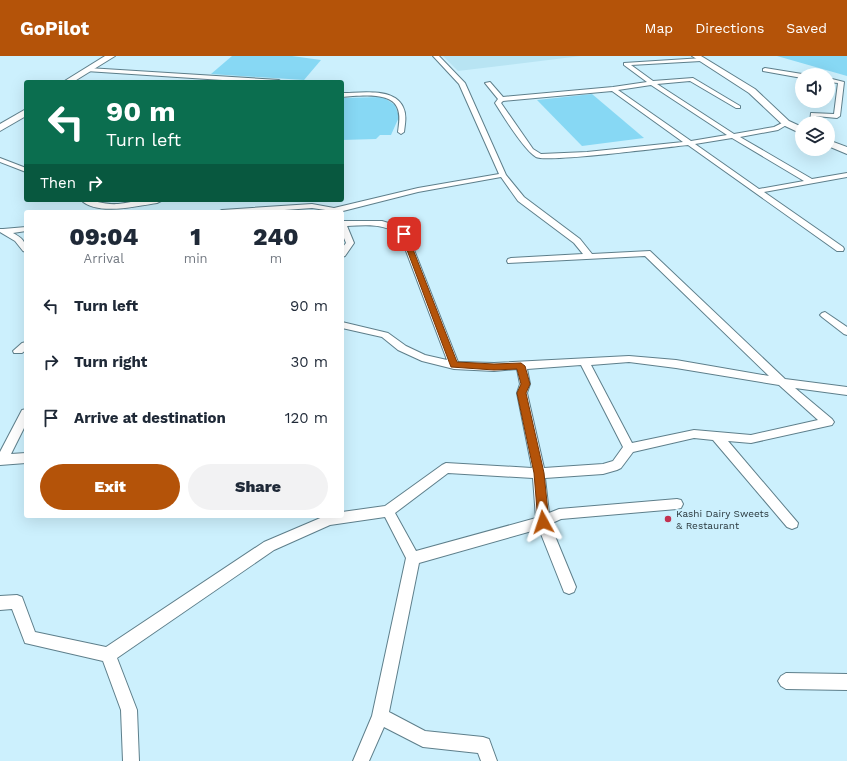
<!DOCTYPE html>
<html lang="en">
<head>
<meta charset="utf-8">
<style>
	:root { --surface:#fff; --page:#f2f2f3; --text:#1f2937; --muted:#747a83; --accent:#b45309 }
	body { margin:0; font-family:"Work Sans",sans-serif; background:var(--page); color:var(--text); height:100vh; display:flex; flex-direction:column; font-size:15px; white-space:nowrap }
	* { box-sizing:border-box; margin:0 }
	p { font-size:13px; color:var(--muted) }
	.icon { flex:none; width:22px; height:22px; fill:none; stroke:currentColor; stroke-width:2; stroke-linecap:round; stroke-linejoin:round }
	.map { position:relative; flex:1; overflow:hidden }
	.side { position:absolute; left:24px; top:154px; width:320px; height:308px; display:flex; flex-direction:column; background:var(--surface); border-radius:4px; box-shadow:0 4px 16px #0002 }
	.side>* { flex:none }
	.top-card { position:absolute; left:24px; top:24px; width:320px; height:122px; border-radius:4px; box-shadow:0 4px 16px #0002; background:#0b6e4f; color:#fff; overflow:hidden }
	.tools { position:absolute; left:795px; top:12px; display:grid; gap:8px }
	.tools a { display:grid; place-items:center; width:40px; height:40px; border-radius:50%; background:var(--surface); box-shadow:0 4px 16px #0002; font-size:20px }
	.pin { position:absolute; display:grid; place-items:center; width:34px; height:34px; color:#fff; margin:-17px; border-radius:8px; box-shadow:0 2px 6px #0006 }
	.me { position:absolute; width:44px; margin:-22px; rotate:355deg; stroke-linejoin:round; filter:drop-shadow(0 0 3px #0008) }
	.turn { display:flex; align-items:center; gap:14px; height:84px; padding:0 16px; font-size:18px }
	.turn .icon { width:52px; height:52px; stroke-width:2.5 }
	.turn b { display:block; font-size:28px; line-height:34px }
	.then { display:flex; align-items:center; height:38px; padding:0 16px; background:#0003; gap:8px; font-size:15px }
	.eta { display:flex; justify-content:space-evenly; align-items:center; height:68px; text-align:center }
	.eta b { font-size:24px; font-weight:800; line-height:28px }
	.button { display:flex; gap:8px; margin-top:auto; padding:8px 16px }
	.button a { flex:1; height:46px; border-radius:24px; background:var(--accent); color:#fff; font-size:16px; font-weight:800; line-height:46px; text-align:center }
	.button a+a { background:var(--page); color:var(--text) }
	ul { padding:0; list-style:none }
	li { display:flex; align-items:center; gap:12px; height:56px; padding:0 16px }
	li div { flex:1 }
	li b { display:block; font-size:15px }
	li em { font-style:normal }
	header { display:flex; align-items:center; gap:24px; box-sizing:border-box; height:56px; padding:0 20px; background:var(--accent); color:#fff }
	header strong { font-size:19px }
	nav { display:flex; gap:22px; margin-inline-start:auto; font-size:14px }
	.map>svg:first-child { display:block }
</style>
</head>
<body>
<header>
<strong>GoPilot</strong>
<nav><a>Map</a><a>Directions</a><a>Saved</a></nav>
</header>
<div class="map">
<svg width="847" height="705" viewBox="0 0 847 705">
	<rect width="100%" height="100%" fill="#ccf0fd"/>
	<path fill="#b8e4f3" d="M443 0H581L458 15Z"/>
	<g fill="#87d8f4">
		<path d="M232 0H292L321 4 304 24 211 18Z"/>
		<path d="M777 0H847V20Z"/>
		<path d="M592 38 644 82 582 90 537 44Z"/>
		<path d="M383 41 395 49 399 61 391 79H380L376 83 342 84V42Z"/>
	</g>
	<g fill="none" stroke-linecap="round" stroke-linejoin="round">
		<defs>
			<g id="street">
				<path d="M433 0H439L465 27 506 119 524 141 580 183 592 198 650 195 785 323 847 331V339L795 332 832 363 834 366 832 369 751 387 728 385 798 467 797 471 792 473 787 471 713 384 694 382 633 396 621 412 617 414 603 418 545 422 549 457 559 453 677 443 681 444 683 448 681 452 677 453 561 463 550 468 576 531 574 536 569 538 564 536 539 473 419 507 389 656 425 675 483 681 489 683 497 705H481L478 697 423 691 384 671 369 705H353L372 660 406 502 385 461 330 469 274 494 117 602 137 654 139 705H123L121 654 103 605 25 587 12 553 0 554V540L17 539 22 541 35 576 106 591 264 486 325 460H342V456L385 450 442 409 446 407 532 412 517 337 520 328 517 313 494 315 454 313 422 305 398 294 382 281 342 272V266L388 277 406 290 425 299 447 304 400 179C384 167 366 169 347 170L354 187 345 200 342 201V192L346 187 342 177V165H382L398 170 407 176 458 306 494 307 629 300 676 304 769 320 645 200 508 207 507 205 508 203 511 202 583 198 574 187 518 145 501 121 418 136 339 156 312 152 257 156H218L222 154 312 148 334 152 418 132 499 118 459 28ZM629 306 676 312 779 329 818 364 751 379 694 374 632 387 591 309ZM581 309 623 391 613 405 603 408 544 412 527 337 530 328 527 313ZM448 417 533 422 536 462 416 495 395 457Z"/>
				<path d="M703 2 704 3 701 5 631 9 653 25 693 22 740 50V52H736L690 25 657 28 734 78 774 71 784 66H788V68L778 74 740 81 812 123 847 117V121L764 136 843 191 844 193 843 195H837L688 89C667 91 547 107 536 101 523 93 504 61 495 47L498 43 485 27 490 26 503 41 613 31 647 26 624 9V7ZM651 29 727 79 691 85 618 34ZM612 35 683 86 587 96 541 98 533 93 501 47 503 45ZM732 82 804 125 759 133 695 88Z"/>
				<path d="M88 12 279 24 282 26H253L86 15V13Z"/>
				<path d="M765 12 802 18 804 19H802V22L763 15V13Z"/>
				<path d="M828 22 844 26 840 60 837 62 816 60V67H810L811 57 834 58 838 27 828 26Z"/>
				<path d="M342 37C360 37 394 31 403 51 407 59 405 68 404 76L401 78 398 76C399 68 401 59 397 51 390 35 356 40 342 41Z"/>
				<path d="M0 102 26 112V116L0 106Z"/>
				<path d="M81 144C94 144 104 149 118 148 131 147 149 140 161 145L157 147C137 150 97 160 81 144Z"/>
				<path d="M26 171V175L13 177C22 182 26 185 26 196L23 195 15 185 0 176V173H3Z"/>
				<path d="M825 256 847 271V279L844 278 822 261 820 259 822 257Z"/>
				<path d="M26 286V294L22 297H14L13 295 22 287Z"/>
				<path d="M26 353V368L11 398 26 397V407L0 409V396L22 354Z"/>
				<path d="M786 617 847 618V634L786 633 781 630 778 625 781 620Z"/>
			</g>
			<g id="secondary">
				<path d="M692 0H701L755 33 789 65 802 71V78L783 69 749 37Z"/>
				<path d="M828 84 847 91V98L828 90Z"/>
			</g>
			<g id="primary">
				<path d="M105 0H115L73 26H63Z"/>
				<path d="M26 53V60L0 75V68Z"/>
			</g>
		</defs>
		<use href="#street" stroke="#5e7f8b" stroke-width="2"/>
		<use href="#secondary" stroke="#5e7f8b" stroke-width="2"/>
		<use href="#primary" stroke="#5e7f8b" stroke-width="2"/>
		<use href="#street" fill="#fff" fill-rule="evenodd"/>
		<use href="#secondary" fill="#fff" fill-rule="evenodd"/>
		<use href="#primary" fill="#fff" fill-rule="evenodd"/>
	</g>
	<path fill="#b45309" stroke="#753606" d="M404 176 407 178 457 306 494 308 521 307 525 310 530 328 526 337 544 417 549 466 547 469 543 471 540 469 538 466 534 417 517 337 521 328 517 313 494 314 451 311 401 178Z"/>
	<circle fill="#c23250" stroke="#ccf0fd" stroke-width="1.5" cx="668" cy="463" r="4"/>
	<g text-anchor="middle" stroke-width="4" stroke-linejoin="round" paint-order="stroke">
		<g font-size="10" fill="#2a383d" stroke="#ccf0fd" text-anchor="start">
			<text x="676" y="461">Kashi Dairy Sweets<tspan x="676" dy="12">&amp; Restaurant</tspan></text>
		</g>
	</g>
</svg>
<div class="tools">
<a><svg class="icon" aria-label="sound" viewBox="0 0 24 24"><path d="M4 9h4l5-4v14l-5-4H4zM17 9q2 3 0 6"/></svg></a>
<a><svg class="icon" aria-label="layers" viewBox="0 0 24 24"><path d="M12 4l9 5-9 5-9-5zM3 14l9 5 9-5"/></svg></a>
</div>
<div class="pin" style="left:404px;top:178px;background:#d93025"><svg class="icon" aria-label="arrive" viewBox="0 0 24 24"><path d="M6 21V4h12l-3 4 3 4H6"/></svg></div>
<svg class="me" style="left:543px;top:466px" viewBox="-20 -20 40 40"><path d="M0-17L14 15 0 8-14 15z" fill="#b45309" stroke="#fff" stroke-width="4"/></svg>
<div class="top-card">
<div class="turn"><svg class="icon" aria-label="left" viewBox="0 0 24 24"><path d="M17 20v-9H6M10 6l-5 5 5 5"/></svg><div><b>90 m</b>Turn left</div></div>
<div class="then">Then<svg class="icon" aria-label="right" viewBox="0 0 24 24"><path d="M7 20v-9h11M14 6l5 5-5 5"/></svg></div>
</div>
<section class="side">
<div class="eta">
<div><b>09:04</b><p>Arrival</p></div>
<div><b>1</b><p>min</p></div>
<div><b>240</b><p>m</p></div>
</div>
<ul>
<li><svg class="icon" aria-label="left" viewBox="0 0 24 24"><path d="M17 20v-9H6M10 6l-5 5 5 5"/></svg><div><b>Turn left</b></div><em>90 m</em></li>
<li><svg class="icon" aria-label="right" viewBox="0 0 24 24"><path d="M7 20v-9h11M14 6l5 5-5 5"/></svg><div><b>Turn right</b></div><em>30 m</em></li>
<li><svg class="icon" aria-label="arrive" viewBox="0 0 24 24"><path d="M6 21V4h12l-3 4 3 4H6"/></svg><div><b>Arrive at destination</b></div><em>120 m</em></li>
</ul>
<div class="button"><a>Exit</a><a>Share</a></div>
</section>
</div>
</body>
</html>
